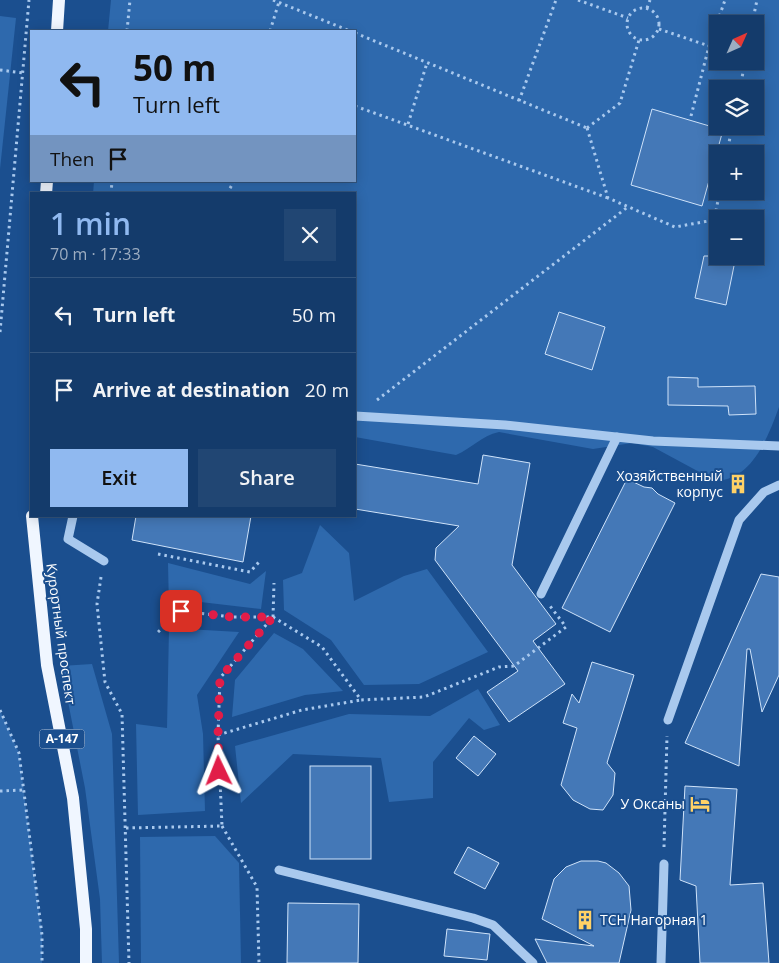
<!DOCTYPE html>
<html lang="en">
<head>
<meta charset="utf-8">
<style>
	:root { --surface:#143b6b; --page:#214673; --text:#f1f3f6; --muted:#9dadc1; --line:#33557e; --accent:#90b9f0 }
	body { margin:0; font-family:"Open Sans",sans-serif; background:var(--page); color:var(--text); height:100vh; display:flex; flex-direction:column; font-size:19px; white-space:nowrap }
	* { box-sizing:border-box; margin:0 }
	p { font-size:16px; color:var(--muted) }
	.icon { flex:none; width:28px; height:28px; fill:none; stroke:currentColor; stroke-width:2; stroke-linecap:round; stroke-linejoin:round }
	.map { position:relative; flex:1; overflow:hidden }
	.sheet { position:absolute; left:30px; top:192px; width:326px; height:325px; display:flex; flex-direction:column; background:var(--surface); border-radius:0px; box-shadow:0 2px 12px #0003,0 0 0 1px var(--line) }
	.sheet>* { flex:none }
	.top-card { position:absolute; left:30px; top:30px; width:326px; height:152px; border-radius:0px; box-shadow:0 2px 12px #0003,0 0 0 1px var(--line); background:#90b9f0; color:#111; overflow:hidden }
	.needle { width:32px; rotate:45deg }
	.controls { position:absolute; left:709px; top:15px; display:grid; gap:10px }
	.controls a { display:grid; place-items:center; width:55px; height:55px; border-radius:0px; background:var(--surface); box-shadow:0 2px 12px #0003,0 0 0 1px var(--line); font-size:25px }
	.pin { position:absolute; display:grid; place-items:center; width:42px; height:42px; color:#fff; margin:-21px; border-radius:10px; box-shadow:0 2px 8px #0006 }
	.me { position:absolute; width:55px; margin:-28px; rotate:358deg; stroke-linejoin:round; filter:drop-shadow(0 0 4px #0008) }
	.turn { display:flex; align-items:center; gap:18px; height:105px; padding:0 20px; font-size:22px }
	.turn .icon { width:65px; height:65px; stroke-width:2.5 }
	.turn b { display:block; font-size:35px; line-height:42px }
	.then { display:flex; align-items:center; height:48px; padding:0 20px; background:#0003; gap:10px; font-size:19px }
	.round { display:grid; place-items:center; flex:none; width:52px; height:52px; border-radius:0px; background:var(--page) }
	.overview { display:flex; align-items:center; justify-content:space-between; height:85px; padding:0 20px }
	h1 { font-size:30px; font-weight:600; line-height:38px; color:var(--accent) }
	.action { display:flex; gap:10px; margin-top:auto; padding:10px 20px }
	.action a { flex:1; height:58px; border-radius:0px; background:var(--accent); color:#111; font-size:20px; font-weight:600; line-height:58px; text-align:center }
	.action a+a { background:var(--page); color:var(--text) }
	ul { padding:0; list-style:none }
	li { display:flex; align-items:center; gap:15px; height:75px; padding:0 20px; border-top:1px solid var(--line) }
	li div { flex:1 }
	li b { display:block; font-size:19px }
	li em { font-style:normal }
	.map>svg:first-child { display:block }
</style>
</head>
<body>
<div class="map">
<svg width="779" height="963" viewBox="0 0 779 963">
	<rect width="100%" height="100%" fill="#1b4f8f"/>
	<g fill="#2e69ad" fill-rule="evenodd">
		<path d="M111 0H779V407C768 437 753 479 716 481L653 447 632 443 593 449 499 432C481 436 472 448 456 455L355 437V194H93L94 181H355V31H108ZM718 24H755V61H718ZM718 89H755V126H718ZM718 154H755V191H718ZM718 219H755V256H718Z"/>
		<path d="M0 16 16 18 0 169Z"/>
		<path d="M320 525 349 553 354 601 404 576 427 569 488 652 419 684 364 685 331 640 284 610 283 580 302 573Z"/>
		<path d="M168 563 250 584 266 571 261 609 192 601 169 608Z"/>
		<path d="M169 628 239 632 197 695 203 734 205 811 138 815 136 724 167 728Z"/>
		<path d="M274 633 303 649 343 691 305 695 232 717 235 680Z"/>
		<path d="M92 664 112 734 119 963H102L100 899 85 788 61 666Z"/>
		<path d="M478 689 500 725 484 730 469 718 433 762V798L389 802 381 758 293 754 241 803 235 746 349 714 430 716Z"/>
		<path d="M0 710 19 753 42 935V963H0Z"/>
		<path d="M215 836 239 863 241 963H141L140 837Z"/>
	</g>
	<g fill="#4478b7" stroke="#cfe3fa">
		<path d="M652 109 723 130 702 206 631 185Z"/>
		<path d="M704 256H736L726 305 695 298Z"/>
		<path d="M559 312 605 327 592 370 545 354Z"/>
		<path d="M668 377 698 378V387L755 386 756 414 729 415 728 406 668 405Z"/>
		<path d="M483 455 530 463 512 565 556 624 533 641 565 684 509 722 487 692 518 671 435 560 436 548 459 526 355 509V464L478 484Z"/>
		<path d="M627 479 644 487 652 488 658 494 675 503 610 632 562 608Z"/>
		<path d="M136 516H251L243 562 132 540Z"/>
		<path d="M761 574 779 577V675L762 712 750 649H747L739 766 685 743Z"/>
		<path d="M592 662 634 675 607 763 615 773 613 795 603 810 590 809 573 800 561 785 577 728 563 723 572 694 579 703Z"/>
		<path d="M474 736 496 754 478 776 456 758Z"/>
		<rect x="310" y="766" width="61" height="93"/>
		<path d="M685 786 737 789 730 885 763 883 769 963H700L696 886 680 880Z"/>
		<path d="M468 847 499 863 485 889 454 873Z"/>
		<path d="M581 861H598L606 863 619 873 629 886 631 910 619 963H547L535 939 594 946 542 919 554 879 566 867Z"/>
		<path d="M288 903 359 904 358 963H287Z"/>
		<path d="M447 929 490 934 487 960 444 956Z"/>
	</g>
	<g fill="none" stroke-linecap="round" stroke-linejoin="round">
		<g stroke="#a9c9ee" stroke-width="3" stroke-dasharray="2.5 4" stroke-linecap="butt">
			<path d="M273 0 350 31"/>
			<path d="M578 0 628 18"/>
			<circle cx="643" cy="24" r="16"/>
			<path d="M647 8 650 0"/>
			<path d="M752 24 757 0"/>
			<path d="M659 29 709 46"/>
			<path d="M127 31 130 0"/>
			<path d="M270 31 279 2"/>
			<path d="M355 33 587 128"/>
			<path d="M0 70 23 73"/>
			<path d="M740 89 745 61"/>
			<path d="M519 101 556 0"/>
			<path d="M355 106 608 198"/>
			<path d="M691 116 709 46 725 0"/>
			<path d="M408 124 427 63"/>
			<path d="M587 128 608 198 675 227 714 220 720 191"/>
			<path d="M587 128 620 103 639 40"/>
			<path d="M727 154 732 126"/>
			<path d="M111 194 112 181"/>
			<path d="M227 194 234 181"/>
			<path d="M0 332 29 0"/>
			<path d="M377 400 629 206"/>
			<path d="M158 554 250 572 259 562"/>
			<path d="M101 577 97 604 105 682 122 714 129 963"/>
			<path d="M158 632 181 611 232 617H273L322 647 361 700 424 697 499 667 514 666 566 627 550 606"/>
			<path d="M0 710 19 753 42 935V963"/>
			<path d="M218 735 302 710 361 700"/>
			<path d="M0 791 24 790"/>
			<path d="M222 826 257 887 259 963"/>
			<path d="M126 828 222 826 218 735 220 678 273 617 274 583"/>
			<path d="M664 847 667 736"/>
		</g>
		<g stroke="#a9c9ee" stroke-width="9">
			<path d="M355 416 505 425 653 441 779 446"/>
			<path d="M73 516 68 539 104 561"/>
			<path d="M541 594 617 437"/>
			<path d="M668 720 739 520 764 492 779 485"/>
			<path d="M279 870 473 918 493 925 533 963"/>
			<path d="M661 963 664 864"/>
		</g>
		<g stroke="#f0f6ff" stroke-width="12">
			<path d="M57 31 59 0"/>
			<path d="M46 194 47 181"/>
			<path d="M32 516 47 665 73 798 86 929V963"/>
		</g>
	</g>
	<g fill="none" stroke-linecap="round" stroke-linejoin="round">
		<path stroke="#e11d48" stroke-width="9" stroke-dasharray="0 16.2" d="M181 611 232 617H273L220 678 218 735 219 771"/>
	</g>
	<defs>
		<symbol id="building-bare" viewBox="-9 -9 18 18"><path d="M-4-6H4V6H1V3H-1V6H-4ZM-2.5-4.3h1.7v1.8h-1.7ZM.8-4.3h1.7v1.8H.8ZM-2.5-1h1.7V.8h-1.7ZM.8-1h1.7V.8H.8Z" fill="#ffd166" stroke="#1b4f8f" stroke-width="2.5" paint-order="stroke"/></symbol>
		<symbol id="hotel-bare" viewBox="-9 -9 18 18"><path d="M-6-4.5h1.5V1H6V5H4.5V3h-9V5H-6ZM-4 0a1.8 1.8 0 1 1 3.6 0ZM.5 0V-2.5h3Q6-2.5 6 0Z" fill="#ffd166" stroke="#1b4f8f" stroke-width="2.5" paint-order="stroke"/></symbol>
	</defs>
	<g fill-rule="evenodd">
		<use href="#building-bare" x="724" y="470" width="28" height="28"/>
		<use href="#hotel-bare" x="686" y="790" width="28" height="28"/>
		<use href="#building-bare" x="571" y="906" width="28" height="28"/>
	</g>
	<g text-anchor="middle" stroke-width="4" stroke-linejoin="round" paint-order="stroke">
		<rect fill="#1b4f8f" stroke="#bbcadd" stroke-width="1" x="39.5" y="729.5" width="45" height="19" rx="4"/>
		<g font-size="12" font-weight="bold" fill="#fff">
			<text x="62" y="743">А-147</text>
		</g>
		<g font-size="14" fill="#fff" stroke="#1b4f8f" text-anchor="end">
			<text x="723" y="481">Хозяйственный<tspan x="723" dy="16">корпус</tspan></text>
			<text x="685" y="809">У Оксаны</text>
			<text x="600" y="925" text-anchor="start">ТСН Нагорная 1</text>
		</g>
		<g font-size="14" fill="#fff" stroke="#1b4f8f">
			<text transform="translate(61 634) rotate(82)" y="5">Курортный проспект</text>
		</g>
	</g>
</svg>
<div class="controls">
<a><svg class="needle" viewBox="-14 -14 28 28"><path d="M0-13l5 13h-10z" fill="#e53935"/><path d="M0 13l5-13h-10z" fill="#9dadc1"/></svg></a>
<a><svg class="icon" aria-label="layers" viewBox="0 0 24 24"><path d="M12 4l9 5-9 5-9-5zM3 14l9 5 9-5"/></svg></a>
<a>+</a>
<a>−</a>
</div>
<div class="pin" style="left:181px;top:611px;background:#d93025"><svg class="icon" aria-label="arrive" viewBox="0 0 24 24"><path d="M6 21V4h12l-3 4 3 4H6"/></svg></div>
<svg class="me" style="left:219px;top:771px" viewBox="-20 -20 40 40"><path d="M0-17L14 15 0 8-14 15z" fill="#e11d48" stroke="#fff" stroke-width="4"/></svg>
<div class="top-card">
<div class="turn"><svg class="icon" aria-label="left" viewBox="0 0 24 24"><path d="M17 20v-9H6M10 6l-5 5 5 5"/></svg><div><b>50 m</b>Turn left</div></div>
<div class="then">Then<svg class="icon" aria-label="arrive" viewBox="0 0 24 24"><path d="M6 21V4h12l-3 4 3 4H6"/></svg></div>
</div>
<section class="sheet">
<div class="overview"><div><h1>1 min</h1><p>70 m · 17:33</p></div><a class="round"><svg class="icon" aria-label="close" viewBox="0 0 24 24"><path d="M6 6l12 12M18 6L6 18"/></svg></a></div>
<ul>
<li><svg class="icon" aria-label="left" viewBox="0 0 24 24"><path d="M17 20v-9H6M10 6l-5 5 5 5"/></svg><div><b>Turn left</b></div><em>50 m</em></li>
<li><svg class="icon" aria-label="arrive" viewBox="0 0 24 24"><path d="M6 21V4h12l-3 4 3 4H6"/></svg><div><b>Arrive at destination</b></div><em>20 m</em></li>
</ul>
<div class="action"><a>Exit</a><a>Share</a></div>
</section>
</div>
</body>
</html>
